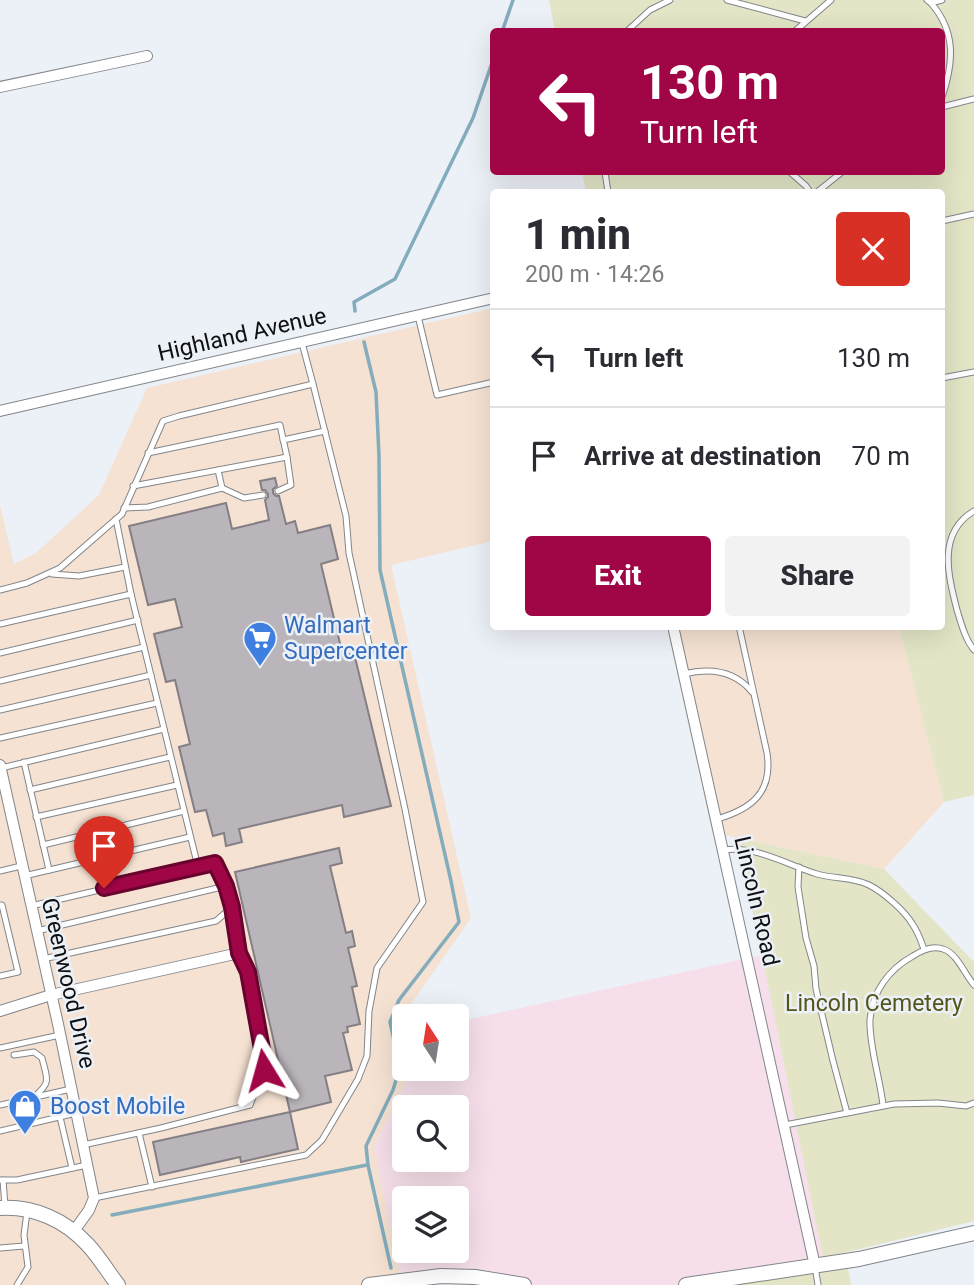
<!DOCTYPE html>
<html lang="en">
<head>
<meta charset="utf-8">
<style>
	:root { --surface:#fff; --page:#f2f2f3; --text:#2b2b33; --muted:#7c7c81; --line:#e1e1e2; --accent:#a00546 }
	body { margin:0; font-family:Roboto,sans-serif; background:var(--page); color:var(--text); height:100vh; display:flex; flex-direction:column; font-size:26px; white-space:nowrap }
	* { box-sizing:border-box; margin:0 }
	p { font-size:23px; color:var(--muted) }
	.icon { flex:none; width:38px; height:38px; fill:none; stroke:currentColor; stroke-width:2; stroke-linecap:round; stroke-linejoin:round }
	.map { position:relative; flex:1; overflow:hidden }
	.panel { position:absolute; left:490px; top:189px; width:455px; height:441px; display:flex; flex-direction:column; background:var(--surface); border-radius:7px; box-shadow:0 7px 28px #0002 }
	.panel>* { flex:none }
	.hud { position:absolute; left:490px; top:28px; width:455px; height:147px; border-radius:7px; box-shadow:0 7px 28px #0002; background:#a00546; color:#fff; overflow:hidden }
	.needle { width:46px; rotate:348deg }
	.fabs { position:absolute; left:392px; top:1004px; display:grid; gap:14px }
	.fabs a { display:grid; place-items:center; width:77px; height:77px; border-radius:7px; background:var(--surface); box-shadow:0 7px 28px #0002; font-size:35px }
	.pin { position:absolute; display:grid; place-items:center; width:60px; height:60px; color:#fff; margin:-72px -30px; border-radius:50% 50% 50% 0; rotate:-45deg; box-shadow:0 0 7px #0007 }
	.pin .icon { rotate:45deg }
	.me { position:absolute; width:77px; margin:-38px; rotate:352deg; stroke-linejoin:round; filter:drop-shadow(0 0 5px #0008) }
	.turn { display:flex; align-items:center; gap:24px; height:147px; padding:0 35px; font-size:32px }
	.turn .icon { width:91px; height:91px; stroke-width:2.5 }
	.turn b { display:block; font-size:49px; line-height:60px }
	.round { display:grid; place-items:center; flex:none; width:74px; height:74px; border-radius:7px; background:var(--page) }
	.head { display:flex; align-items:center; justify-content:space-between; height:119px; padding:0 35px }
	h1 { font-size:42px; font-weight:800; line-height:52px }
	.primary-button { display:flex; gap:14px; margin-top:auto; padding:14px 35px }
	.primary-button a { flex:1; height:80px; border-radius:7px; background:var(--accent); color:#fff; font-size:28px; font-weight:800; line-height:80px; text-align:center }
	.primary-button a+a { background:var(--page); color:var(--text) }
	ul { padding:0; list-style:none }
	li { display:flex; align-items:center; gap:21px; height:98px; padding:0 35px; border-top:2px solid var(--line) }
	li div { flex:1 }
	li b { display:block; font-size:26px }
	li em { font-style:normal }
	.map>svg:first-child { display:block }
</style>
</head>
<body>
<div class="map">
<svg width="974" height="1285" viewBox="0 0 974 1285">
	<rect width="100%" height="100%" fill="#ecf0f7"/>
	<g fill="#f5e2d2">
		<path d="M493 308V541L391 565 471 918 402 1017 404 1034V1069H412V1071L374 1146 402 1285H0V505L14 564 36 553 99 495 147 388Z"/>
		<path d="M667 627H899L944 802 884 869 736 838 712 831Z"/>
	</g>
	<path fill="#f6dfea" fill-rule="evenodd" d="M762 955 826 1271 725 1285H468L442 1282 402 1285 374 1146 412 1071V1069H457V1022ZM404 1108H457V1160H404ZM404 1199H457V1251H404Z"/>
	<g fill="#e3e5c6">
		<path d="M549 0H974V795L944 802 899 627 942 626V192H586L582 172H942V32L555 31Z"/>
		<path d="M736 838 884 869 974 962V1221L823 1258 762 955Z"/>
		<path d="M848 1268 851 1285H725Z"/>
	</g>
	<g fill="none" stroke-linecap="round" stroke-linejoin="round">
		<g stroke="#83acbc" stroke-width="3.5">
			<path d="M502 32 513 0"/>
			<path d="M355 311 354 302 395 279 473 118 494 57"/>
			<path d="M364 342 376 392 379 456 380 570 451 881 459 922 399 1000 390 1022 400 1067 393 1090 366 1146 368 1165 391 1268"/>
			<path d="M112 1215 367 1165"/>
		</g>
	</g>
	<g fill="#bab5ba" stroke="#847f85" stroke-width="2">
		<path d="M275 478 277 486 273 489V493L276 496H279L286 524 295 521 298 533 330 525 338 559 321 564 343 656 354 653 391 806 344 817 342 805 239 829 242 842 226 846 224 833 213 836 206 810 195 812 179 747 190 744 175 680 166 682 154 634 182 627 175 599 148 605 129 526 226 503 232 529 269 520 265 500 268 497V494L265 490H262L260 481Z"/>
		<path d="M339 848 342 863 330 866 346 933 352 931 355 946 348 948 357 986 352 987 360 1024 347 1027 348 1032 343 1033 352 1070 325 1076 331 1102 290 1112 235 872Z"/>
		<path d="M290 1112 298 1149 241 1162 240 1157 160 1175 153 1142Z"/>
	</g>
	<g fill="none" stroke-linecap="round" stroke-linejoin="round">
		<defs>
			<g id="lane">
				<path d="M727 0 805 21"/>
				<path d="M927 0 931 3 942 0"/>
				<path d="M931 3C956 32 954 62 942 97"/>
				<path d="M626 32 650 10 670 0"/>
				<path d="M794 32 831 0"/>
				<path d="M942 107 974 99"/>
				<path d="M605 172 608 192"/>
				<path d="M790 172 806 186 810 192"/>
				<path d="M817 192 842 172"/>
				<path d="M942 221 974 214"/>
				<path d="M418 316 437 395 494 382"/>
				<path d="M942 378 974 372"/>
				<path d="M283 440 325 431"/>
				<path d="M133 486 287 457 280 425 148 453"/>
				<path d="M222 488 244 498 263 495"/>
				<path d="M278 491 291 485 287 457"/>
				<path d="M124 508 148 507 222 488 218 470"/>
				<path d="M974 511C937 533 948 575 957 610 961 623 965 639 974 650"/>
				<path d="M116 519 131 594"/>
				<path d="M52 574 79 576 125 567"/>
				<path d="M0 590 27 583 60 568 122 514 163 421 179 416 313 384 302 343"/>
				<path d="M0 624 131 594 198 867 215 863 225 882 232 907 216 921 43 959"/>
				<path d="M0 653 138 620"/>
				<path d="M684 674C709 668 734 670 752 692"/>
				<path d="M0 681 144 647"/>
				<path d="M0 710 151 675"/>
				<path d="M0 738 157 703"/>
				<path d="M24 762 49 870"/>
				<path d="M1 768 164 729"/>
				<path d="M30 790 170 757"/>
				<path d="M36 817 177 785"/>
				<path d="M717 819C752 809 773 792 767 753L739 626"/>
				<path d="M43 845 184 811"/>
				<path d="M724 850C754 845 788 865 817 874 834 879 853 877 869 885 883 892 905 911 913 925 918 932 921 941 924 949"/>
				<path d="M799 867 798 887 806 938 814 966 816 989 833 1061 847 1113"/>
				<path d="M0 871 21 866"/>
				<path d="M24 876 190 837"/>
				<path d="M0 905H2L18 972 0 976"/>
				<path d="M31 906 198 867"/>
				<path d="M37 931 226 886"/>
				<path d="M0 1048 60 1035"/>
				<path d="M14 1055 34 1052 42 1058C47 1079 52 1082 34 1097"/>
				<path d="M0 1105 71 1089"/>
				<path d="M883 1105C880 1078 869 1046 870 1020 872 992 889 969 913 956 922 950 932 945 943 949 957 953 965 975 974 985"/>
				<path d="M60 1117 72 1168"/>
				<path d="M785 1125 894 1104 938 1103 966 1106 974 1103"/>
				<path d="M0 1131 76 1113"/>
				<path d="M139 1133 152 1187"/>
				<path d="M83 1145 161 1128 250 1105 265 1066 248 972 239 953 232 907"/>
				<path d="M0 1180H3L5 1206"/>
				<path d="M3 1180H17L87 1165"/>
				<path d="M94 1198 306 1155 322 1140 358 1079 367 1056 369 1011 377 968 423 902 405 809 349 553 346 516 313 384"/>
				<path d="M0 1248 24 1246"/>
				<path d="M815 1266 818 1285"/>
				<path d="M17 1285 28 1267 24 1235 27 1212"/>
			</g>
			<g id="street">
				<path d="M0 87 147 56"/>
				<path d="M0 411 494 298"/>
				<path d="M673 626 815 1266"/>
				<path d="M0 765 58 1024 94 1198 89 1210 74 1231"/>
				<path d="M0 1011 51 995 239 953"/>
			</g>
			<g id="secondary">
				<path d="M0 1208C34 1206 65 1220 88 1245 100 1258 108 1272 118 1285"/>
				<path d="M369 1285 441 1276 475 1277 524 1285"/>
				<path d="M686 1285 859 1259 974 1233"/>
			</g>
		</defs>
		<use href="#lane" stroke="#81858a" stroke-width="7"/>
		<use href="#street" stroke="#81858a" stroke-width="12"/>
		<use href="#secondary" stroke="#81858a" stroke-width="16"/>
		<use href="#lane" stroke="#fff" stroke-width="5"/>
		<use href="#street" stroke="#fff" stroke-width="10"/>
		<use href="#secondary" stroke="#fff" stroke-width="14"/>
	</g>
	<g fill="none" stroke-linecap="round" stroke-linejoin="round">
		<defs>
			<path id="route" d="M104 888 215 863 226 886 232 907 239 953 248 972 265 1066 264 1070"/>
		</defs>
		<use href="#route" stroke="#68032e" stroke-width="18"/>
		<use href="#route" stroke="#a00546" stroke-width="12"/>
	</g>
	<defs>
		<symbol id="supermarket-pin" viewBox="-11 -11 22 30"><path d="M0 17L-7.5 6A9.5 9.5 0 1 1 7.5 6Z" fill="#3f7fe0" stroke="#ecf0f7"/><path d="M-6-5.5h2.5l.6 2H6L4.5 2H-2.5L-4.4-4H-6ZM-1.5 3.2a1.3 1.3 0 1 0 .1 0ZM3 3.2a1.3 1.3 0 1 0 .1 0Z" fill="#fff"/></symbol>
		<symbol id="shop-pin" viewBox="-11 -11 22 30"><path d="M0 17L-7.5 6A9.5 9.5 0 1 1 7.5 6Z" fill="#3f7fe0" stroke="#ecf0f7"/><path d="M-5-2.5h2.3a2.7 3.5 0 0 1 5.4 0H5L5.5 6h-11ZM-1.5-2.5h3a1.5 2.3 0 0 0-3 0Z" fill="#fff"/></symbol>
	</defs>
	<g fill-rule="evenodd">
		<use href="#supermarket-pin" x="241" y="619" width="38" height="52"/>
		<use href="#shop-pin" x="6" y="1087" width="38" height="52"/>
	</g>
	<g text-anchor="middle" stroke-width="5" stroke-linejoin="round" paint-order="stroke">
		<g font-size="23" fill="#0f1012" stroke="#ecf0f7">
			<text transform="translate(242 334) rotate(-13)" y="8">Highland Avenue</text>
			<text transform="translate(757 901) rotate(77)" y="8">Lincoln Road</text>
			<text transform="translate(69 983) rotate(77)" y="8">Greenwood Drive</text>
		</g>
		<g font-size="23" fill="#366cbe" stroke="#ecf0f7" text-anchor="start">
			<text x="284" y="633">Walmart<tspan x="284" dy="26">Supercenter</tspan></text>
			<text x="50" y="1114">Boost Mobile</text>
		</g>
		<g font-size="23" fill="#54551a" stroke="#ecf0f7">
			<text x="874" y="1011">Lincoln Cemetery</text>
		</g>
	</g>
</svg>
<div class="fabs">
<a><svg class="needle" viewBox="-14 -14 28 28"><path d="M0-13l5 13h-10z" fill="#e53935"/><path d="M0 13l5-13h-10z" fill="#7c7c81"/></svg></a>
<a><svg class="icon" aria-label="search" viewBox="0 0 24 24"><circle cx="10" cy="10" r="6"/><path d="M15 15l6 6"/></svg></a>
<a><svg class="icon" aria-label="layers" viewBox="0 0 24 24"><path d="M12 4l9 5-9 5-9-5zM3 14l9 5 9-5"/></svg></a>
</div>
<div class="pin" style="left:104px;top:888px;background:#d93025"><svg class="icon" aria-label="arrive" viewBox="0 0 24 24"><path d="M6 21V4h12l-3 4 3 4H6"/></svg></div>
<svg class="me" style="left:264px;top:1070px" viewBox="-20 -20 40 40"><path d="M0-17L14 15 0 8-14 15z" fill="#a00546" stroke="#fff" stroke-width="4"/></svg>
<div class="hud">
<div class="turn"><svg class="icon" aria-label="left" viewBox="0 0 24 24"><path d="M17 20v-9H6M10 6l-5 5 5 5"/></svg><div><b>130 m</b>Turn left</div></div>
</div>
<section class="panel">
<div class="head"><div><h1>1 min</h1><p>200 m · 14:26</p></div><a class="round" style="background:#d93025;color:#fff"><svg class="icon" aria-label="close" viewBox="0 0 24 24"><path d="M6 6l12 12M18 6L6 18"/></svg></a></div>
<ul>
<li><svg class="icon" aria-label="left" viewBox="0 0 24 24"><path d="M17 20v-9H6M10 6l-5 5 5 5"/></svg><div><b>Turn left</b></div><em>130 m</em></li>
<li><svg class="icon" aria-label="arrive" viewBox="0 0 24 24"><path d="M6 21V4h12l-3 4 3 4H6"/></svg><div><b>Arrive at destination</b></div><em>70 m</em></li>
</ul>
<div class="primary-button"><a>Exit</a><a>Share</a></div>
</section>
</div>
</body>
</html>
